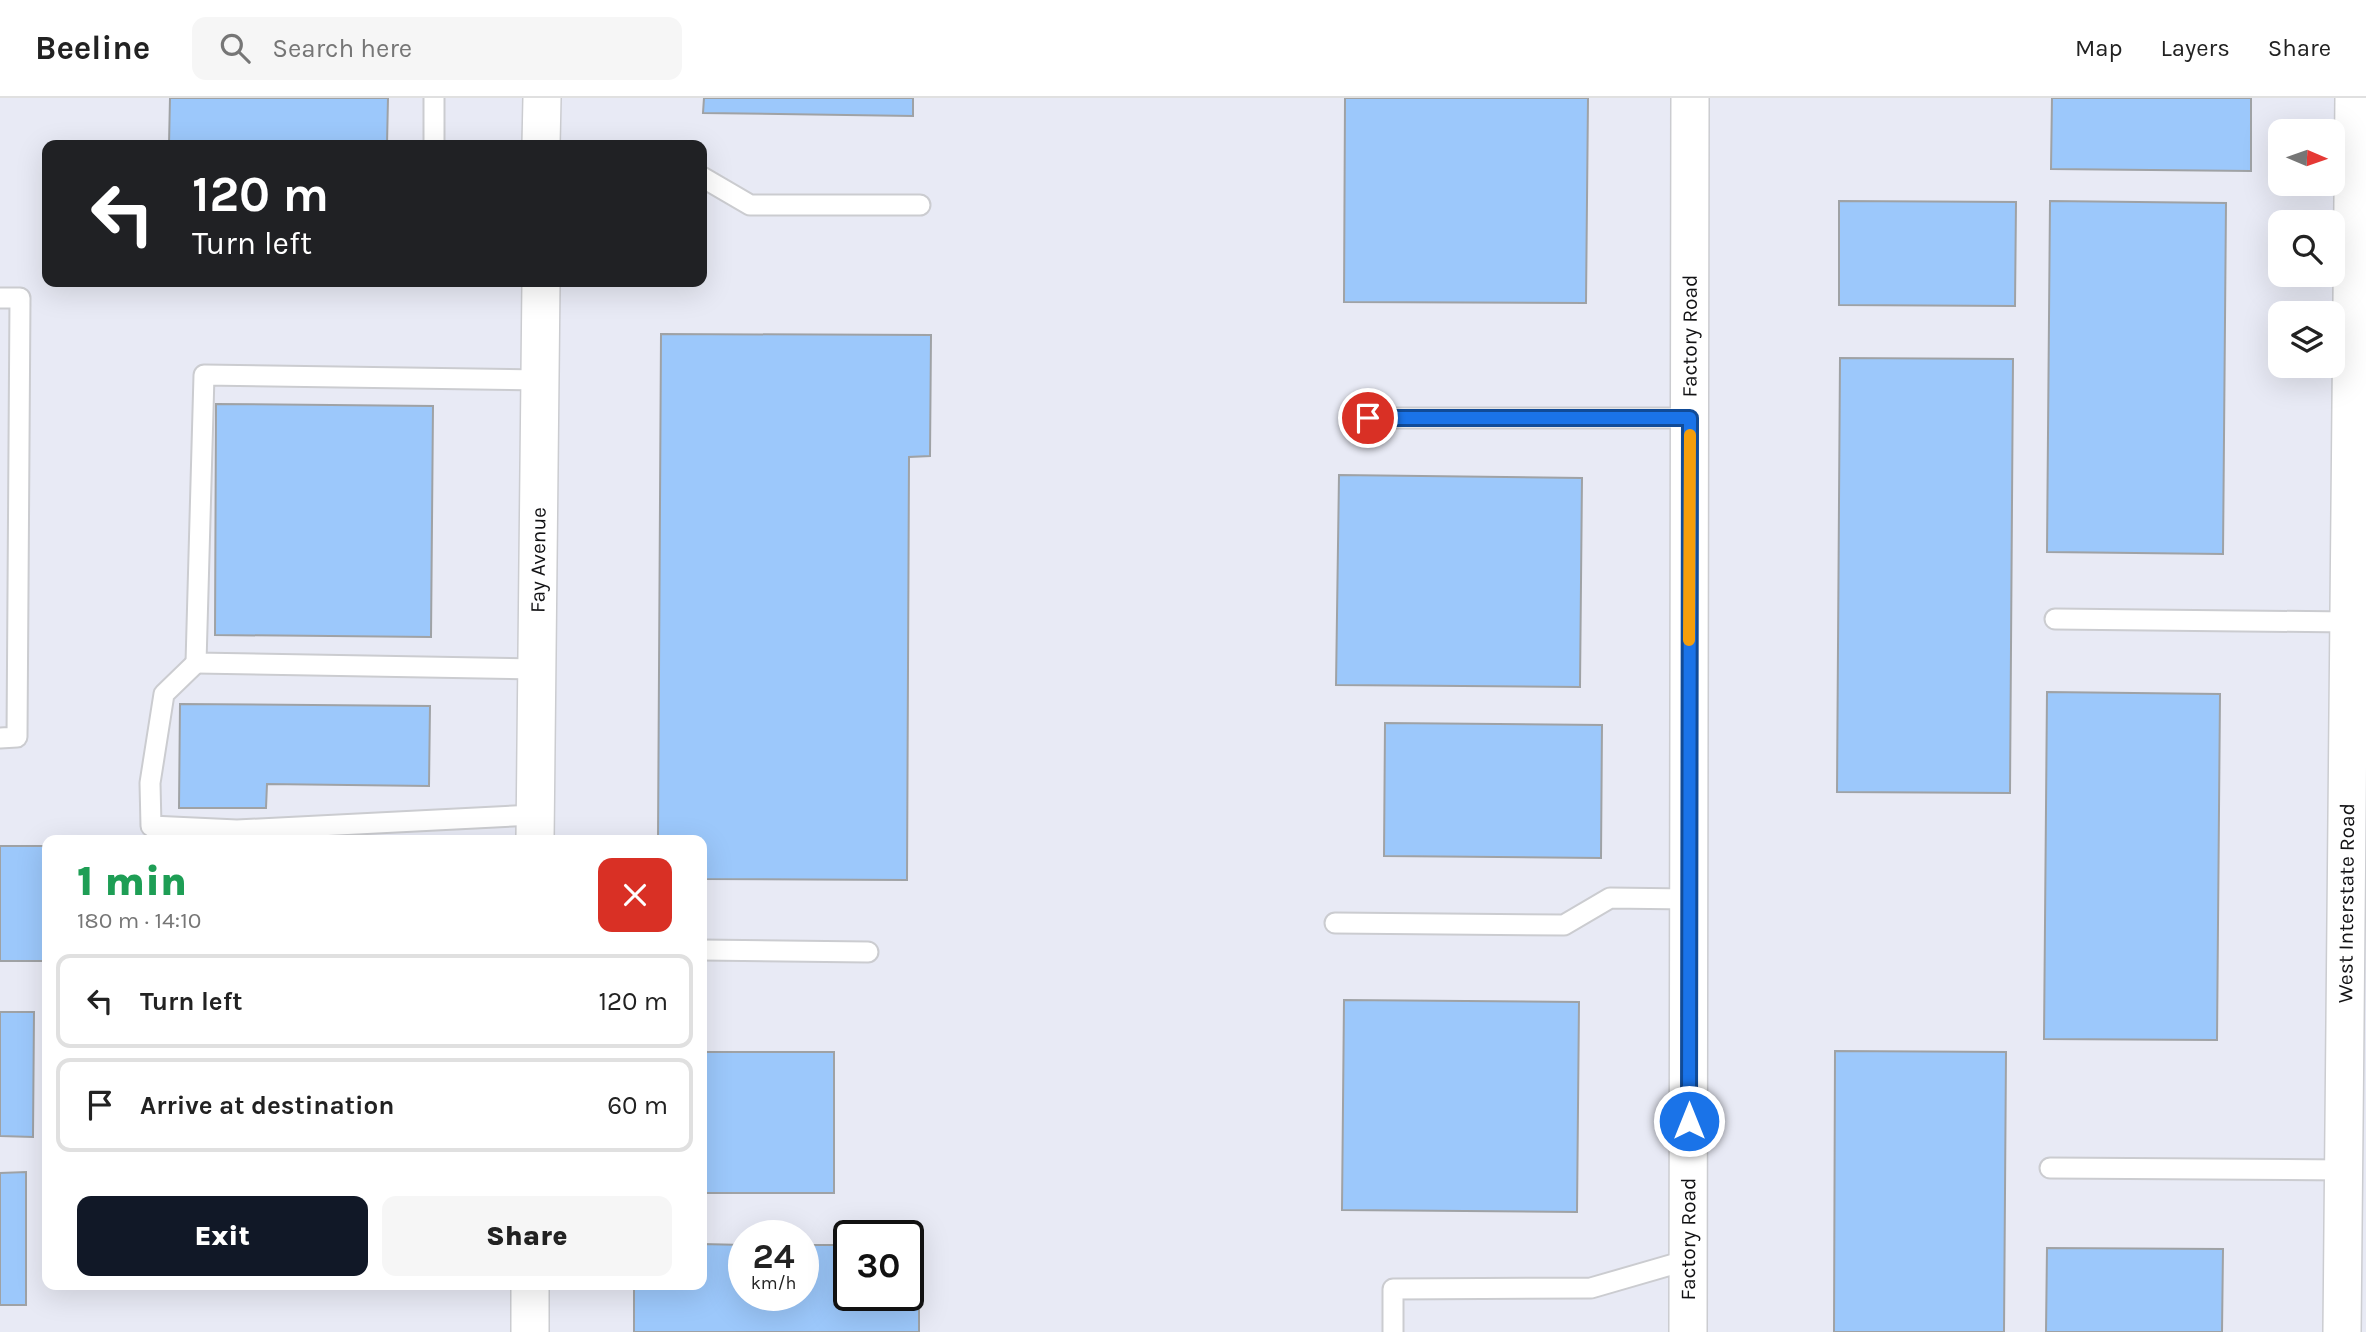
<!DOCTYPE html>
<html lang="en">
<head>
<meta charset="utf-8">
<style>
	:root { --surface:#fff; --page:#f6f6f6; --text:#222; --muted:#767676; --line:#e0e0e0; --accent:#111827 }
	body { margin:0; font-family:Karla,sans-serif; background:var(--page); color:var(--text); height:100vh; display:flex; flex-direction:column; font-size:26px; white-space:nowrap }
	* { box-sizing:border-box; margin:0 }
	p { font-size:23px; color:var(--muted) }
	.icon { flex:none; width:38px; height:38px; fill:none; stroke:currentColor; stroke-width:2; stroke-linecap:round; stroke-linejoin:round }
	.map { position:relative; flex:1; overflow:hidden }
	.details { position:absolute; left:42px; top:737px; width:665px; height:455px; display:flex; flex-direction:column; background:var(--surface); border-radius:14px; box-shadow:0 7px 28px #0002 }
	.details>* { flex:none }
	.top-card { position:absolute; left:42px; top:42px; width:665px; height:147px; border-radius:14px; box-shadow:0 7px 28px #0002; background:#202124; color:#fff; overflow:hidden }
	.needle { width:46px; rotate:92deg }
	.buttons { position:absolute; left:2268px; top:21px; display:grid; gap:14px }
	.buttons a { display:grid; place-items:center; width:77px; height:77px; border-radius:14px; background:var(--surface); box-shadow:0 7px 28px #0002; font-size:35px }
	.speed { position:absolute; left:728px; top:1122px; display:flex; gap:14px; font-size:35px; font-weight:700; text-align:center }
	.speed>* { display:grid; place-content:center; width:91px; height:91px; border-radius:50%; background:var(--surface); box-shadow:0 7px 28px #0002; line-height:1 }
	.speed small { font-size:18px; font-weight:400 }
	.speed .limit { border:4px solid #111; border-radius:10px; background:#fff; color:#111 }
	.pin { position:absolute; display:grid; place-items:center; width:60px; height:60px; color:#fff; margin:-30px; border:4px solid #fff; border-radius:50%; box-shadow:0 2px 7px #0007 }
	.me { position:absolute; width:77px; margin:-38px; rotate:0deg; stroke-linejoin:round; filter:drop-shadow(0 0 5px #0008) }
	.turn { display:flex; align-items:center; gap:24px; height:147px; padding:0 35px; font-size:32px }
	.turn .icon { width:91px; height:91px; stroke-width:2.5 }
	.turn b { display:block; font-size:49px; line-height:60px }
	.round { display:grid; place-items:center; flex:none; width:74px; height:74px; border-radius:14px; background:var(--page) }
	.overview { display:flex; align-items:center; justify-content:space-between; height:119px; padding:0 35px }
	h1 { font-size:42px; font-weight:800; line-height:52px; color:#1e9e55 }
	.cta { display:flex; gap:14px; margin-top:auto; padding:14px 35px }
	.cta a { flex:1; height:80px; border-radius:14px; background:var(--accent); color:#fff; font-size:28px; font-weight:800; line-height:80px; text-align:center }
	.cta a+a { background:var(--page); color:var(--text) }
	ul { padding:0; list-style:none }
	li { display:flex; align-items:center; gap:21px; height:94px; margin:0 14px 10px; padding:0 21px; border:4px solid var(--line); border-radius:14px }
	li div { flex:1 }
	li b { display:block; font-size:26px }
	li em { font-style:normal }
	header { display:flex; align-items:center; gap:42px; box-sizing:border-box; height:98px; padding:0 35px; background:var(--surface); border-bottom:2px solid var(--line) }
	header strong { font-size:33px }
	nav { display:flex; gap:38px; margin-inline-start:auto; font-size:24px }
	.search { width:490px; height:63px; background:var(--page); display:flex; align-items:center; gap:18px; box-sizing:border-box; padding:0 24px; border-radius:14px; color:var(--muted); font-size:26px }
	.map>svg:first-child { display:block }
</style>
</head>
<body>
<header>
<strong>Beeline</strong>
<div class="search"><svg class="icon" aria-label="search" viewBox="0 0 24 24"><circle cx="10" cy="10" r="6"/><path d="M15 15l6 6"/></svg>Search here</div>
<nav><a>Map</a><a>Layers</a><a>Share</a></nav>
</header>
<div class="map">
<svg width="2366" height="1234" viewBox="0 0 2366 1234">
	<rect width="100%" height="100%" fill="#f6f7fb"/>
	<path fill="#e8eaf5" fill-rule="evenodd" d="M0 0H2366V1234H0ZM2280 33H2333V86H2280ZM47 47H702V184H47ZM2280 124H2333V177H2280ZM2280 215H2333V268H2280ZM47 742H702V1186H47ZM744 1138H803V1197H744ZM849 1138H908V1197H849Z"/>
	<g fill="#9cc8fb" stroke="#9fa2a5" stroke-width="2">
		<path d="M170 0H388L387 47H169Z"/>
		<path d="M704 0H913V18L703 15Z"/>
		<path d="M1345 0H1588L1586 205 1344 204Z"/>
		<path d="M2052 0H2251V73L2051 71Z"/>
		<path d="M1839 103 2016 104 2015 208 1839 207Z"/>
		<path d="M2050 103 2226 105 2223 456 2047 454Z"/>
		<path d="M661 236 931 237 930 358 909 359 907 782 702 781V742H658Z"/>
		<path d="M1840 260 2013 261 2010 695 1837 694Z"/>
		<path d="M216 306 433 308 431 539 215 537Z"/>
		<path d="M1339 377 1582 380 1580 589 1336 587Z"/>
		<path d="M2047 594 2220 596 2217 942 2044 941Z"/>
		<path d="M180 606 430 608 429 688 267 686 266 710H179Z"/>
		<path d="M1385 625 1602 627 1601 760 1384 758Z"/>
		<rect x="0" y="748" width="47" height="115"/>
		<path d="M1344 902 1579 904 1577 1114 1342 1112Z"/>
		<path d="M0 914H34L33 1039 0 1038Z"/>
		<path d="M1835 953 2006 954 2004 1234H1834Z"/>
		<rect x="702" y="954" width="132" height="141"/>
		<path d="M26 1074V1207H0V1075Z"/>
		<path d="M702 1146 744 1147V1197H803V1147H849V1197H908V1147L919 1148V1234H634V1186H702Z"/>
		<path d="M2047 1150 2223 1151 2222 1234H2046Z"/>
	</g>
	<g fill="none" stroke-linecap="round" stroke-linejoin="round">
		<defs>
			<g id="lane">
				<path d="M434 47V0"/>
				<path d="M702 79 750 107H920"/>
				<path d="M0 200H20L17 639 0 640"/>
				<path d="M1368 320H1690"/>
				<path d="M2055 521 2349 524"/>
				<path d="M196 565 164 596 150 685 151 728 237 732 535 717"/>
				<path d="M536 571 196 565 204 277 540 282"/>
				<path d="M1335 825 1564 827 1610 800 1689 801"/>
				<path d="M702 852 868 854"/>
				<path d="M2050 1070 2344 1072"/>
				<path d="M1393 1234V1191L1591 1190 1688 1162"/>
			</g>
			<g id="street">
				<path d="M541 47 542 0"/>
				<path id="s1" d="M535 742 541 184"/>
				<path d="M530 1234V1186"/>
				<path id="s2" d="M1688 1234 1690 0"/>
				<path id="s3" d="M2342 1234 2354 0"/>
			</g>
		</defs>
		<use href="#lane" stroke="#cbccd0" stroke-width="23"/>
		<use href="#street" stroke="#cbccd0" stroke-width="40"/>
		<use href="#lane" stroke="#fff" stroke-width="19"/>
		<use href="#street" stroke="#fff" stroke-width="37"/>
	</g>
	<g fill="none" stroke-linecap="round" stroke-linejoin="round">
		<defs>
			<path id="route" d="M1368 320H1690L1689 1023"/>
		</defs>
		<use href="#route" stroke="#114b97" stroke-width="18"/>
		<use href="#route" stroke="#1a73e8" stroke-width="12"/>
		<path stroke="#f59e0b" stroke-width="12" d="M1689 542 1690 337"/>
	</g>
	<g text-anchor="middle" stroke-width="5" stroke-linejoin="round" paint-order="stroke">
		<g font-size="21" fill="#121214" stroke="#fff">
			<text dy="7" stroke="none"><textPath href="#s2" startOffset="996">Factory Road</textPath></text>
			<text dy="7" stroke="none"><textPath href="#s1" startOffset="280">Fay Avenue</textPath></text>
			<text dy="7" stroke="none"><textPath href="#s3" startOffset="429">West Interstate Road</textPath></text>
			<text dy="7" stroke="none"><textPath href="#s2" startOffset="93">Factory Road</textPath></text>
		</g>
	</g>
</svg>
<div class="buttons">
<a><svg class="needle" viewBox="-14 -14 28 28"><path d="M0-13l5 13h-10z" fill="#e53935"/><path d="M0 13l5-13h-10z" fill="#767676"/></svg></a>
<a><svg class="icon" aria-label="search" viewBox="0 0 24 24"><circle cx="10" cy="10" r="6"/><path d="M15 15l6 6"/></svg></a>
<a><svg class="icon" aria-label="layers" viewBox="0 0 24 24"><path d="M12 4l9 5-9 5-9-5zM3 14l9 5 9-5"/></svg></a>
</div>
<div class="speed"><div>24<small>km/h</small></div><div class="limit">30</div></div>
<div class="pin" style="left:1368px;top:320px;background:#d93025"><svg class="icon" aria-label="arrive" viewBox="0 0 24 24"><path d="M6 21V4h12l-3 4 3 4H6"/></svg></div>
<svg class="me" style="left:1689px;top:1023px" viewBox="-20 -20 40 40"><circle r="17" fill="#1a73e8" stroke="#fff" stroke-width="3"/><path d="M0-11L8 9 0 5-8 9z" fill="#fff"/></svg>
<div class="top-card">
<div class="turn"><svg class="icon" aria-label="left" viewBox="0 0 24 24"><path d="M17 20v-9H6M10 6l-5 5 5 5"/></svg><div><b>120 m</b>Turn left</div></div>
</div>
<section class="details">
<div class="overview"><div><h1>1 min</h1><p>180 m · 14:10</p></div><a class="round" style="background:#d93025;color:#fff"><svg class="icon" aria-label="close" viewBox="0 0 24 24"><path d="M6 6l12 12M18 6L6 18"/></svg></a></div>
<ul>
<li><svg class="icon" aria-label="left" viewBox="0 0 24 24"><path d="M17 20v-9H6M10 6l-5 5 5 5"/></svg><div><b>Turn left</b></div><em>120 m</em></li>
<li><svg class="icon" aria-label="arrive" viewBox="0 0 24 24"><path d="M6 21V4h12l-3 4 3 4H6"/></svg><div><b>Arrive at destination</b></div><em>60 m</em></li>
</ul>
<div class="cta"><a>Exit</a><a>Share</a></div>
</section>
</div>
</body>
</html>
